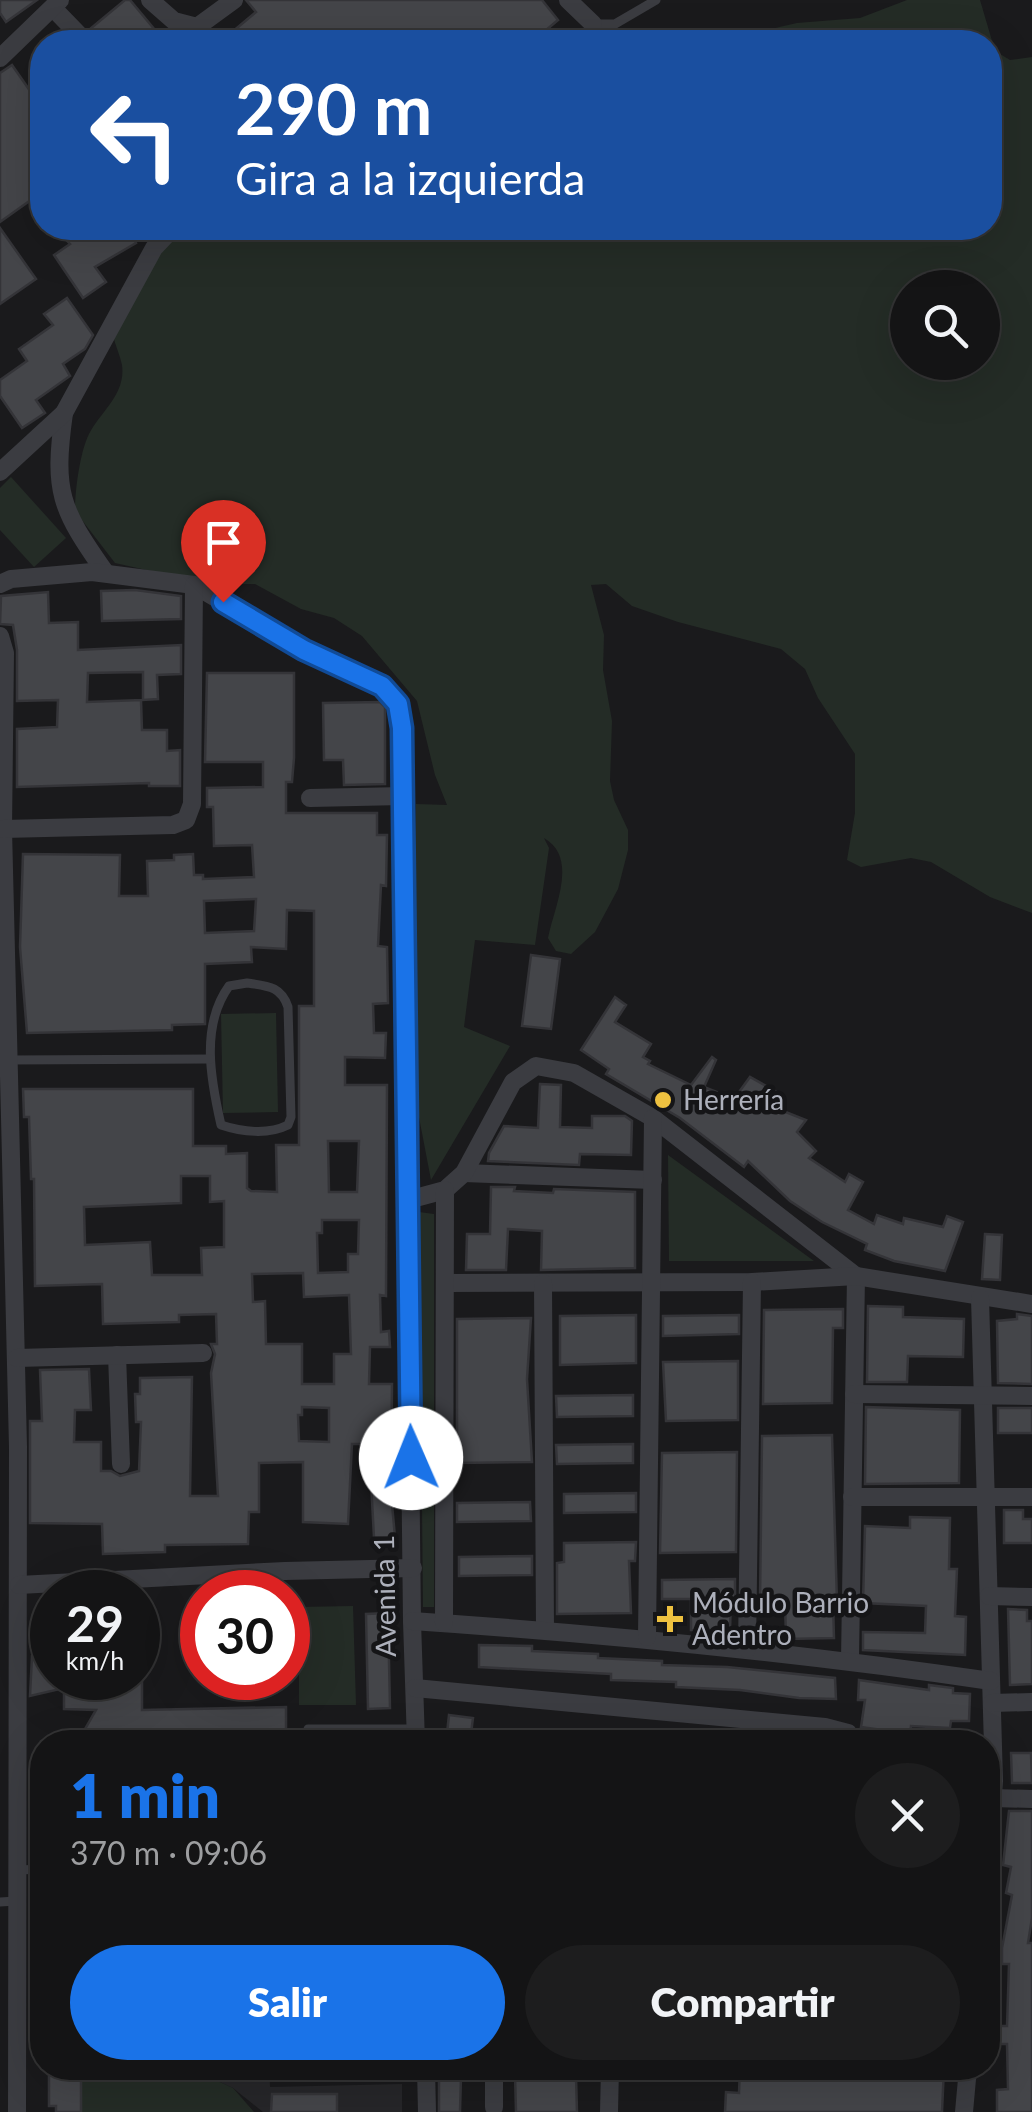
<!DOCTYPE html>
<html lang="es">
<head>
<meta charset="utf-8">
<style>
	:root { --surface:#141415; --page:#1d1d1e; --text:#f1f3f6; --muted:#9d9ea0; --line:#333334; --accent:#1a73e8 }
	body { margin:0; font-family:Lato,sans-serif; background:var(--page); color:var(--text); height:100vh; display:flex; flex-direction:column; font-size:38px; white-space:nowrap }
	* { box-sizing:border-box; margin:0 }
	p { font-size:32px; color:var(--muted) }
	.icon { flex:none; width:55px; height:55px; fill:none; stroke:currentColor; stroke-width:2; stroke-linecap:round; stroke-linejoin:round }
	.map { position:relative; flex:1; overflow:hidden }
	.side { position:absolute; left:30px; top:1730px; width:970px; height:350px; display:flex; flex-direction:column; background:var(--surface); border-radius:40px; box-shadow:0 10px 40px #0002,0 0 0 2px var(--line) }
	.side>* { flex:none }
	.top-card { position:absolute; left:30px; top:30px; width:972px; height:210px; border-radius:40px; box-shadow:0 10px 40px #0002,0 0 0 2px var(--line); background:#1a4fa0; color:#fff; overflow:hidden }
	.buttons { position:absolute; left:890px; top:270px; display:grid; gap:20px }
	.buttons a { display:grid; place-items:center; width:110px; height:110px; border-radius:50%; background:var(--surface); box-shadow:0 10px 40px #0002,0 0 0 2px var(--line); font-size:50px }
	.speed { position:absolute; left:30px; top:1570px; display:flex; gap:20px; font-size:50px; font-weight:700; text-align:center }
	.speed>* { display:grid; place-content:center; width:130px; height:130px; border-radius:50%; background:var(--surface); box-shadow:0 10px 40px #0002,0 0 0 2px var(--line); line-height:1 }
	.speed small { font-size:25px; font-weight:400 }
	.speed .limit { border:15px solid #d22; background:#fff; color:#111 }
	.pin { position:absolute; display:grid; place-items:center; width:85px; height:85px; color:#fff; margin:-102px -42px; border-radius:50% 50% 50% 0; rotate:-45deg; box-shadow:0 0 10px #0007 }
	.pin .icon { rotate:45deg }
	.me { position:absolute; width:110px; margin:-55px; rotate:359deg; stroke-linejoin:round; filter:drop-shadow(0 0 8px #0008) }
	.turn { display:flex; align-items:center; gap:35px; height:210px; padding:0 40px; font-size:45px }
	.turn .icon { width:130px; height:130px; stroke-width:2.5 }
	.turn b { display:block; font-size:70px; line-height:85px }
	.round { display:grid; place-items:center; flex:none; width:105px; height:105px; border-radius:52px; background:var(--page) }
	.overview { display:flex; align-items:center; justify-content:space-between; height:170px; padding:0 40px }
	h1 { font-size:60px; font-weight:800; line-height:75px; color:var(--accent) }
	.primary-button { display:flex; gap:20px; margin-top:auto; padding:20px 40px }
	.primary-button a { flex:1; height:115px; border-radius:60px; background:var(--accent); color:#fff; font-size:40px; font-weight:800; line-height:115px; text-align:center }
	.primary-button a+a { background:var(--page); color:var(--text) }
	.map>svg:first-child { display:block }
</style>
</head>
<body>
<div class="map">
<svg width="1032" height="2112" viewBox="0 0 1032 2112">
	<rect width="100%" height="100%" fill="#1a1a1c"/>
	<g fill="#262629">
		<path d="M34 1857H42V2049H36Z"/>
		<path d="M189 2068H269L270 2087 402 2084V2112H263L233 2088Z"/>
	</g>
	<g fill="#242c26" fill-rule="evenodd">
		<path d="M907 0H980L995 51 1010 60 1032 57V913L990 897 931 862 911 858 861 867 847 860 855 813V754L818 698 805 669 781 649 678 622 632 606 606 584 591 585 604 635 603 670 612 721 610 781 614 800 628 830V850L618 889 595 932 571 954 556 951 548 938C554 907 579 858 544 838L549 848 535 945 475 940 464 1027 510 1046 431 1180 418 1112 413 985 416 804 447 805 435 775 417 701 362 636 334 618 301 609 255 584H209L115 563 75 511C75 490 80 452 89 434 101 411 126 394 122 365 120 355 115 345 113 335L155 253 182 228H990V42H714L797 23 860 18ZM908 288H982V362H908Z"/>
		<path d="M11 477 66 538 34 567 0 530V488Z"/>
		<path d="M276 1013 278 1112 223 1113 221 1014Z"/>
		<path d="M668 1155 814 1261H669Z"/>
		<path d="M419 1212 434 1214V1607H423Z"/>
		<path d="M353 1606 356 1705H299V1607Z"/>
		<path d="M82 2068H189L233 2088 254 2112H82Z"/>
	</g>
	<g fill="#444549" stroke="#343438" stroke-width="2.5" fill-rule="evenodd">
		<path d="M0 0H37L6 22 0 13Z"/>
		<path d="M125 0H130L165 42H98L90 29Z"/>
		<path d="M246 0H542L558 20 532 42H278L272 35 263 42H220L256 12Z"/>
		<path d="M12 65 42 108V192L0 222V73Z"/>
		<path d="M0 228 36 279 0 304Z"/>
		<path d="M55 228H146L133 237 136 243 95 267 106 282 83 298 54 255 70 244Z"/>
		<path d="M67 298 93 335 85 349 63 364 70 376 36 400 45 413 22 428 0 396V380L27 361 19 349 53 325 44 314Z"/>
		<path d="M135 590 181 596V619L102 621 101 591Z"/>
		<path d="M48 592 49 623 78 622V650L181 645V674L157 675 158 699 143 700V672L88 673 87 702 141 700 142 730H167V751L180 750V786H149V783L17 787V729L57 727 58 700 17 701V650L13 625 0 624 1 596Z"/>
		<path d="M207 673H294V758L292 782H286V813H377V835H387L386 886 381 885 378 946 387 947 388 1003 373 1004 374 1033H386L385 1058 345 1057V1085H387L386 1296 380 1295 381 1332 389 1331 390 1347H370L369 1384H392L391 1493 395 1537 374 1538 369 1444H352L348 1524 303 1522V1462L259 1463V1512H249L248 1544 165 1545V1552L103 1554 102 1524 30 1523V1421H42L40 1370 89 1369 91 1410H75L74 1442H101V1471H111L120 1476 139 1471 141 1422H136L135 1394H140V1378L192 1377 190 1496H218L211 1373 215 1354 211 1344H217L216 1314 179 1315V1322L103 1324 102 1284 35 1286 34 1179H31L29 1117H24L23 1089H193V1146H226V1154L247 1153V1188L251 1191 277 1192 276 1145H299V1006H314V911L287 910 286 949 251 947 252 962 205 964V1024L172 1025V1030L27 1033 20 947 23 854 120 855 119 896H148L147 861 174 860V855L193 854 194 875H203V879L254 877 252 845 214 846 213 807H207V788L263 787V762H205ZM256 899 254 931 205 933 204 901ZM328 1141H359L357 1192H329ZM181 1176H210V1202L224 1201V1247L201 1248 202 1275H152L150 1242 85 1245 84 1207 181 1203ZM322 1220H359L358 1254H348V1272L318 1273 317 1233H322ZM303 1273 304 1297 349 1295 351 1354H334V1384H302V1344H266L265 1301 253 1302 252 1274ZM302 1407 329 1408V1442L299 1441 298 1415H302Z"/>
		<path d="M380 702 385 707V784L344 785 343 760H324L323 703Z"/>
		<path d="M531 955 560 959 551 1029 522 1026Z"/>
		<path d="M615 997 626 1005 615 1022 651 1044 643 1057 650 1061 648 1064 691 1085 712 1057 716 1060 704 1087 734 1099 750 1077 777 1092 783 1111 806 1120 797 1132 816 1151 809 1158 845 1182 849 1174 863 1182 848 1210 874 1224 877 1215 903 1224 904 1218 943 1227 947 1216 963 1222 945 1271 894 1261 865 1250 867 1244 822 1222 790 1201 748 1161 744 1167 680 1118 606 1074 609 1069 581 1050Z"/>
		<path d="M540 1084 561 1085 560 1127 592 1128V1116H625L632 1121 631 1155 580 1154 579 1165 488 1161 489 1153 504 1126 538 1128Z"/>
		<path d="M491 1187H515L514 1191 553 1193 554 1189 635 1192V1268L541 1270 542 1231 508 1229 506 1270H466L467 1234H490Z"/>
		<path d="M985 1234 1002 1235 1000 1280 982 1279Z"/>
		<path d="M868 1306 903 1307V1317L964 1319 963 1357 908 1356 907 1382H867Z"/>
		<path d="M843 1309V1328H833L832 1403 763 1404 764 1310Z"/>
		<path d="M1017 1314 1032 1316V1384L998 1383 997 1321 1017 1319Z"/>
		<path d="M636 1315V1363L560 1365V1316Z"/>
		<path d="M739 1315V1334L663 1336V1316Z"/>
		<path d="M531 1318 527 1379 532 1462 457 1463V1319Z"/>
		<path d="M738 1361V1420L666 1421 663 1362Z"/>
		<path d="M633 1395V1416L557 1417 556 1396Z"/>
		<path d="M866 1407 960 1410 959 1483 865 1484Z"/>
		<rect x="998" y="1408" width="34" height="25"/>
		<path d="M832 1435 837 1602H833L834 1638 786 1639 785 1602H760L762 1436Z"/>
		<path d="M633 1444V1463L557 1464 556 1445Z"/>
		<path d="M737 1452 736 1552 660 1553 662 1453Z"/>
		<path d="M636 1493V1512L564 1513V1494Z"/>
		<path d="M530 1502 531 1521 457 1522V1503Z"/>
		<path d="M1004 1510H1023V1519H1032V1543H1004Z"/>
		<path d="M910 1517 950 1518 949 1569H957L955 1616 966 1617 965 1655 863 1650V1632L925 1633 926 1606 863 1603 865 1526 910 1528Z"/>
		<path d="M636 1542 635 1561H629L631 1613 557 1614V1563L564 1562V1543Z"/>
		<path d="M532 1556V1575L459 1576V1557Z"/>
		<path d="M735 1579V1598H731L730 1631 691 1630V1599H662V1580Z"/>
		<path d="M1008 1609 1027 1610V1621H1032V1684L1010 1685Z"/>
		<path d="M388 1613 390 1708 368 1709 366 1614Z"/>
		<path d="M479 1645 532 1646V1651L598 1654V1658L662 1661V1665L727 1667 835 1678 836 1699 799 1698 740 1690 676 1687V1682L611 1680V1674L479 1667Z"/>
		<path d="M32 1656 52 1657V1678H142V1710L286 1707V1736L189 1738V1742H85V1729L96 1710 64 1709V1688L30 1696Z"/>
		<path d="M859 1680 929 1690V1685L953 1688V1693L970 1694 969 1721H951L950 1728 911 1726 910 1734 861 1727 865 1700H858Z"/>
		<path d="M449 1715 473 1718 470 1742H446Z"/>
		<path d="M1011 1753H1031L1032 1783H1012Z"/>
		<path d="M1009 1811H1032V1918L1028 1943H1032V2112H997V2090L1008 2089 1007 2044H988V2026H1007L1009 1964H1002V1948L1012 1895 1006 1893 1011 1867 1003 1865Z"/>
		<path d="M740 2068H944L942 2112H725L726 2092 739 2093Z"/>
		<path d="M49 2071H81V2112H56V2106H49Z"/>
		<path d="M515 2075H576L577 2112H516Z"/>
		<path d="M439 2077H461L460 2112H439Z"/>
		<path d="M272 2094H337V2112H271Z"/>
	</g>
	<g fill="none" stroke-linecap="round" stroke-linejoin="round">
		<g stroke="#3b3c41" stroke-width="9">
			<path d="M593 24H615L656 0"/>
			<path d="M247 983C267 986 281 986 288 1007L291 1117 288 1125C268 1135 242 1132 221 1125 211 1081 200 1026 229 986Z"/>
			<path d="M9 1060 210 1059"/>
			<path d="M308 1729H416"/>
			<path d="M931 1740 993 1742"/>
			<path d="M19 1870 42 1869"/>
			<path d="M0 1902 16 1901"/>
		</g>
		<g stroke="#3b3c41" stroke-width="18">
			<path d="M150 0 174 21 197 27 234 0"/>
			<path d="M568 0 593 24"/>
			<path d="M53 8 86 42"/>
			<path d="M0 58 60 0"/>
			<path d="M64 413C53 492 60 508 105 572"/>
			<path d="M0 472 64 413 154 248 173 228"/>
			<path d="M0 584 11 579 92 572 194 585 304 650 382 686 398 703 402 728 412 1621 416 1742"/>
			<path d="M0 636 5 653 3 829 18 1447 17 2112"/>
			<path d="M310 798 403 796"/>
			<path d="M3 829 173 825 186 820 192 804 194 585"/>
			<path d="M464 1173 653 1180"/>
			<path d="M408 1200 445 1190 464 1173 513 1082 536 1066 574 1073 653 1118 856 1276 850 1660"/>
			<path d="M447 1283 752 1282 856 1276 1032 1304"/>
			<path d="M543 1283 545 1630"/>
			<path d="M980 1298 994 1781 988 1855"/>
			<path d="M117 1355 121 1464"/>
			<path d="M17 1358 203 1353"/>
			<path d="M854 1394 1032 1396"/>
			<path d="M852 1497H1032"/>
			<path d="M19 1585 285 1571 413 1568"/>
			<path d="M989 1596 1032 1597"/>
			<path d="M412 1621C606 1634 799 1653 991 1681"/>
			<path d="M444 1623 445 1190"/>
			<path d="M647 1637 653 1118"/>
			<path d="M747 1649 752 1282"/>
			<path d="M415 1688 825 1727 848 1733 851 1742"/>
			<path d="M992 1703 1032 1702"/>
			<path d="M993 1798 1032 1799"/>
			<path d="M426 2068 427 2112"/>
			<path d="M494 2068V2107"/>
			<path d="M609 2112 610 2068"/>
			<path d="M964 2112 968 2068"/>
		</g>
	</g>
	<g fill="none" stroke-linecap="round" stroke-linejoin="round">
		<defs>
			<path id="route" d="M223 602 304 650 382 686 398 704 402 728 411 1458"/>
		</defs>
		<use href="#route" stroke="#114b97" stroke-width="25"/>
		<use href="#route" stroke="#1a73e8" stroke-width="18"/>
	</g>
	<g fill="#eec140" stroke="#151517" stroke-width="4">
		<circle cx="663" cy="1100" r="10"/>
		<path d="M665 1604h10v10h10v10h-10v10h-10v-10h-10v-10h10z"/>
	</g>
	<g text-anchor="middle" stroke-width="9" stroke-linejoin="round" paint-order="stroke">
		<g font-size="28" fill="#adb0bb" stroke="#151517" text-anchor="start">
			<text x="683" y="1110">Herrería</text>
			<text x="692" y="1613">Módulo Barrio<tspan x="692" dy="32">Adentro</tspan></text>
		</g>
		<g font-size="28" fill="#adb0bb" stroke="#151517">
			<text transform="translate(385 1596) rotate(-91)" y="10">Avenida 1</text>
		</g>
	</g>
</svg>
<div class="buttons">
<a><svg class="icon" aria-label="search" viewBox="0 0 24 24"><circle cx="10" cy="10" r="6"/><path d="M15 15l6 6"/></svg></a>
</div>
<div class="speed"><div>29<small>km/h</small></div><div class="limit">30</div></div>
<div class="pin" style="left:223px;top:602px;background:#d93025"><svg class="icon" aria-label="arrive" viewBox="0 0 24 24"><path d="M6 21V4h12l-3 4 3 4H6"/></svg></div>
<svg class="me" style="left:411px;top:1458px" viewBox="-20 -20 40 40"><circle r="19" fill="#fff"/><path d="M0-13L10 11 0 6-10 11z" fill="#1a73e8"/></svg>
<div class="top-card">
<div class="turn"><svg class="icon" aria-label="left" viewBox="0 0 24 24"><path d="M17 20v-9H6M10 6l-5 5 5 5"/></svg><div><b>290 m</b>Gira a la izquierda</div></div>
</div>
<section class="side">
<div class="overview"><div><h1>1 min</h1><p>370 m · 09:06</p></div><a class="round"><svg class="icon" aria-label="close" viewBox="0 0 24 24"><path d="M6 6l12 12M18 6L6 18"/></svg></a></div>
<div class="primary-button"><a>Salir</a><a>Compartir</a></div>
</section>
</div>
</body>
</html>
